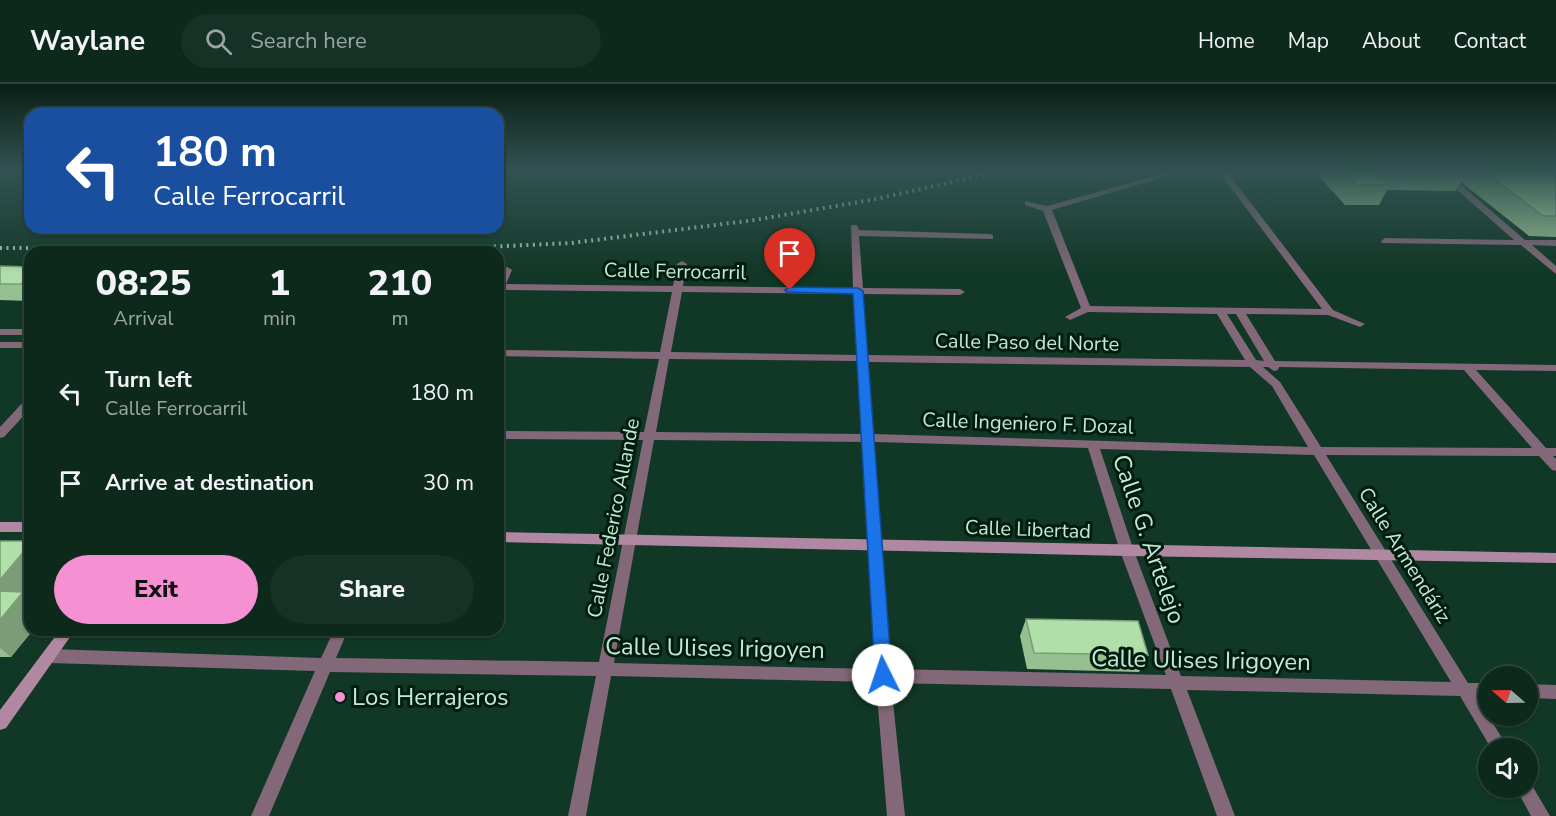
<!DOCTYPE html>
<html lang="en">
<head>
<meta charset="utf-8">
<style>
	:root { --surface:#0d291c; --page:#163125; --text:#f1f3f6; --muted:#9aa6a3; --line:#2d453b; --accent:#f591d2 }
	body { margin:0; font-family:"Nunito Sans",sans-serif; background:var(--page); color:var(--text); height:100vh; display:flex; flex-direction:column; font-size:22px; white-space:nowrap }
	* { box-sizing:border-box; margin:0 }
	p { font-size:20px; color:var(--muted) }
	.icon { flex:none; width:33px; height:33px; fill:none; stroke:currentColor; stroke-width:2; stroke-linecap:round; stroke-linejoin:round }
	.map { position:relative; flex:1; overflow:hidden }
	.side { position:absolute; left:24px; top:162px; width:480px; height:390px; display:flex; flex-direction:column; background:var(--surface); border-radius:18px; box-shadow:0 2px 4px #0004,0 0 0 2px var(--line) }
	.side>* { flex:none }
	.guide { position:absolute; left:24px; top:24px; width:480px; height:126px; border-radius:18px; box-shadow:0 2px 4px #0004,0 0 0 2px var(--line); background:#1a4fa0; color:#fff; overflow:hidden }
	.needle { width:39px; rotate:290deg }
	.tools { position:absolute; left:1478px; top:582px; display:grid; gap:12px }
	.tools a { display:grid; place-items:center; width:60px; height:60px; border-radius:50%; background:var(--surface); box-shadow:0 2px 4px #0004,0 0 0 2px var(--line); font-size:30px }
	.pin { position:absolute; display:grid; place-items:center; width:51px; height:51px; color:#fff; margin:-62px -26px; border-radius:50% 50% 50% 0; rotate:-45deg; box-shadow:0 0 6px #0007 }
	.pin .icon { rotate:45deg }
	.me { position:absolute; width:66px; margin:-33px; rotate:356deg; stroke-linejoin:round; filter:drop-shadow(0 0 4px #0008) }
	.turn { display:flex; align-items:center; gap:21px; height:126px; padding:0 30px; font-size:27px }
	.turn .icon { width:78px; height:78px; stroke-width:2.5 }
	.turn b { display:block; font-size:42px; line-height:51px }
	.eta { display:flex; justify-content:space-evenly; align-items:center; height:102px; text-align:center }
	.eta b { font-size:36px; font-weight:800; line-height:42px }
	.button { display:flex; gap:12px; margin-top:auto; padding:12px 30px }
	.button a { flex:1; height:69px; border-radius:36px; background:var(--accent); color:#111; font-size:24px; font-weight:800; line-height:69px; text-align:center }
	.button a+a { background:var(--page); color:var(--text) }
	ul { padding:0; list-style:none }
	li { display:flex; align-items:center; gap:18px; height:90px; padding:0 30px }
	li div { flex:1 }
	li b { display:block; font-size:22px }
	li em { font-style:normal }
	header { display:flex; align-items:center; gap:36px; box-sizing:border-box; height:84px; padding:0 30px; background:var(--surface); border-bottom:2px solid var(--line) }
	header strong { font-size:28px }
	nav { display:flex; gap:33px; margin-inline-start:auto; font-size:21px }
	.search { width:420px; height:54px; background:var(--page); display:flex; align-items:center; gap:15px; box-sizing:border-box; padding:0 21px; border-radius:33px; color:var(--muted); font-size:22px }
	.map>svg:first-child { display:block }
</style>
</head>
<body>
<header>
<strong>Waylane</strong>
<div class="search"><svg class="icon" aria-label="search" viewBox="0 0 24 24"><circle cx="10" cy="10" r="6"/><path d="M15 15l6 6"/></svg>Search here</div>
<nav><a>Home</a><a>Map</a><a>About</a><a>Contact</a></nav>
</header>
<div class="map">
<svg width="1556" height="732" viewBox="0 0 1556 732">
	<rect width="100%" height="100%" fill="#113726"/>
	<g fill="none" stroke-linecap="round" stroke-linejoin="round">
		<g fill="#826878" fill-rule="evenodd">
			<path d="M1170 88H1182L1052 126 1090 222 1322 225 1219 88H1227L1333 226 1365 240 1360 243 1328 231 1246 230 1275 277 1556 281V287L1476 286 1546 364H1556V372H1553L1556 375V387L1552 386 1539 372 1326 371 1468 599H1488V613H1477L1508 664H1491L1460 612 1187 606 1235 732H1217L1171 605 891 599 905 732H887L876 598 611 592 586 732H568L596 592 330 588 269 732H251L315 587 50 579 45 577 42 572 45 567 50 565 321 574 334 546H348L336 574 599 578 643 356 498 355V347L644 348 659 275 498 272V266L660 268 672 208 503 206 498 210V196L504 184 507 183 512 186 506 200 673 202 677 180 682 177 687 180 683 202 853 204 851 141H857L859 146 990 150 993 151V155L859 152 863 204 960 205 965 208 960 211 863 210 868 271 1245 276 1217 230 1088 228 1070 236 1065 233 1081 224 1043 127 1025 121V117L1047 122ZM682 208 853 210 857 271 671 268ZM1227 230H1236L1264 277 1256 276ZM669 275 857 277 862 350 656 348ZM868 278 1250 283 1272 302 1308 363 873 350ZM1263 283H1268L1274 287 1278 286 1279 283 1464 286 1532 364 1321 363 1280 298ZM654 356 862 358 875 585 614 579ZM874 358 1088 364 1120 467 1166 591 890 585ZM1100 365 1314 371 1451 598 1181 592 1134 467Z"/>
			<path d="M1437 88H1446L1525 156H1556V162L1532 161 1556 182V190L1521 161 1382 159 1381 157 1385 154 1514 156Z"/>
			<rect x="0" y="245" width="30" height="6"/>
			<rect x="0" y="258" width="30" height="6"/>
			<path d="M30 314V325L4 353 0 354V343L26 315Z"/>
			<path d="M1527 600 1556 601V615L1527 614Z"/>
			<path d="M1527 697 1530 698 1550 732H1531L1516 704H1527Z"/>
		</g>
		<g fill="#b088a1" fill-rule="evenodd">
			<rect x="0" y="438" width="30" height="10"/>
			<path d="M498 448 1556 469V479L1127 472 498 458Z"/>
			<path d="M60 546H75L6 644 0 646V626Z"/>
		</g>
		<path stroke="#a9ccb9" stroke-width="4" stroke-dasharray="2 4.5" stroke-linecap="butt" d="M0 164 418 166 571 159 755 136 876 115 997 88"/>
	</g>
	<g fill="#97c091">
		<path d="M1315 88H1556V153L1529 152 1461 98 1455 107 1387 106 1379 121H1345Z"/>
		<path d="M0 182 30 183V217L0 216Z"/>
		<path d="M0 457H30V509L28 512 30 546H33L11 573H0Z"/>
		<path d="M1026 535 1148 571 1139 588 1027 585 1020 552Z"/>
	</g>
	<g fill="#7b9c76">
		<path d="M30 193V213L21 200Z"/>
		<path d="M30 460V509L28 512 30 514V546H33L11 573 0 564V496Z"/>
	</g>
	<g fill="#b0dfa9" stroke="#7b9c76" stroke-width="1.5">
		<path d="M1343 88H1376L1390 101H1355Z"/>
		<path d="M1485 88H1556V132H1543Z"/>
		<path d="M0 182 30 183V193L21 200H0Z"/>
		<path d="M0 457H30V460L0 496Z"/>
		<path d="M0 507 23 508 0 536Z"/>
		<path d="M1026 535 1138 537 1148 571 1034 569Z"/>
	</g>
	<linearGradient id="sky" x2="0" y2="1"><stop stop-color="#091e15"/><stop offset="0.46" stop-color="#325352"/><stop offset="1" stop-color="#325352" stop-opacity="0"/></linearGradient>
	<rect width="1556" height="190" fill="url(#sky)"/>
	<path fill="#1a73e8" stroke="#114b97" stroke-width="1.5" d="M790 203 858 204 863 207 892 591 890 597 883 599 877 597 875 591 853 210 786 208 785 206Z"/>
	<circle fill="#f591d2" stroke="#001d10" stroke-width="2" cx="340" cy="613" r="6"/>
	<g text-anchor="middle" stroke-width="6" stroke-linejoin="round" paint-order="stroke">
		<g font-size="20" fill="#c6e8d5" stroke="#001d10">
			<text transform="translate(675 187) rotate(1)" y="7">Calle Ferrocarril</text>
			<text transform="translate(1027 258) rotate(1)" y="7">Calle Paso del Norte</text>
			<text transform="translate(1028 339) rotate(2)" y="7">Calle Ingeniero F. Dozal</text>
			<text transform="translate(613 434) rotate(-79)" y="7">Calle Federico Allande</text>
			<text transform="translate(1028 445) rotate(2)" y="7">Calle Libertad</text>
			<text transform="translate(1405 471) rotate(58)" y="7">Calle Armendáriz</text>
		</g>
		<g font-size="24" fill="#c6e8d5" stroke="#001d10">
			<text transform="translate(1149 455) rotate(71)" y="8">Calle G. Artelejo</text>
			<text transform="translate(715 564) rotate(1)" y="8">Calle Ulises Irigoyen</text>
			<text transform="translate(1201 576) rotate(1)" y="8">Calle Ulises Irigoyen</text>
		</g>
		<g font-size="24" fill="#c6e8d5" stroke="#001d10" text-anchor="start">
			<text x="352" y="621">Los Herrajeros</text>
		</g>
	</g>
</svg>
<div class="tools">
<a><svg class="needle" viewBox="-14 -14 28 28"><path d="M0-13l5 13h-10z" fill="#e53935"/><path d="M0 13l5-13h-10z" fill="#9aa6a3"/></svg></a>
<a><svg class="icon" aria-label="sound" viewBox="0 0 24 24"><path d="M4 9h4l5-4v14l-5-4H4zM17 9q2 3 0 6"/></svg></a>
</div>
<div class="pin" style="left:790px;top:206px;background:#d93025"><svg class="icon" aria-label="arrive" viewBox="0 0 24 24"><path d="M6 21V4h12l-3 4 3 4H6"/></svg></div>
<svg class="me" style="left:883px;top:591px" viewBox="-20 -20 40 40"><circle r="19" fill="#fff"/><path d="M0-13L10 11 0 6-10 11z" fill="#1a73e8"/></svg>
<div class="guide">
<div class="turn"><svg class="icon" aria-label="left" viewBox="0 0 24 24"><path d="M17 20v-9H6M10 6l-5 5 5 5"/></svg><div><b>180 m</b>Calle Ferrocarril</div></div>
</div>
<section class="side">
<div class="eta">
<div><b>08:25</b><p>Arrival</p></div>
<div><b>1</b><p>min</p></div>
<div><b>210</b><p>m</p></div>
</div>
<ul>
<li><svg class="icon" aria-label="left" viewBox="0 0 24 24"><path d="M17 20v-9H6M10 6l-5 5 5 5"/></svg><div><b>Turn left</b><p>Calle Ferrocarril</p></div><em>180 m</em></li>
<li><svg class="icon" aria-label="arrive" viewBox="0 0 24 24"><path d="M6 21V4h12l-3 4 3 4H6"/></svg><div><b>Arrive at destination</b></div><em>30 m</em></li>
</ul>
<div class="button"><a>Exit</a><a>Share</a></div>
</section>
</div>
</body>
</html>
